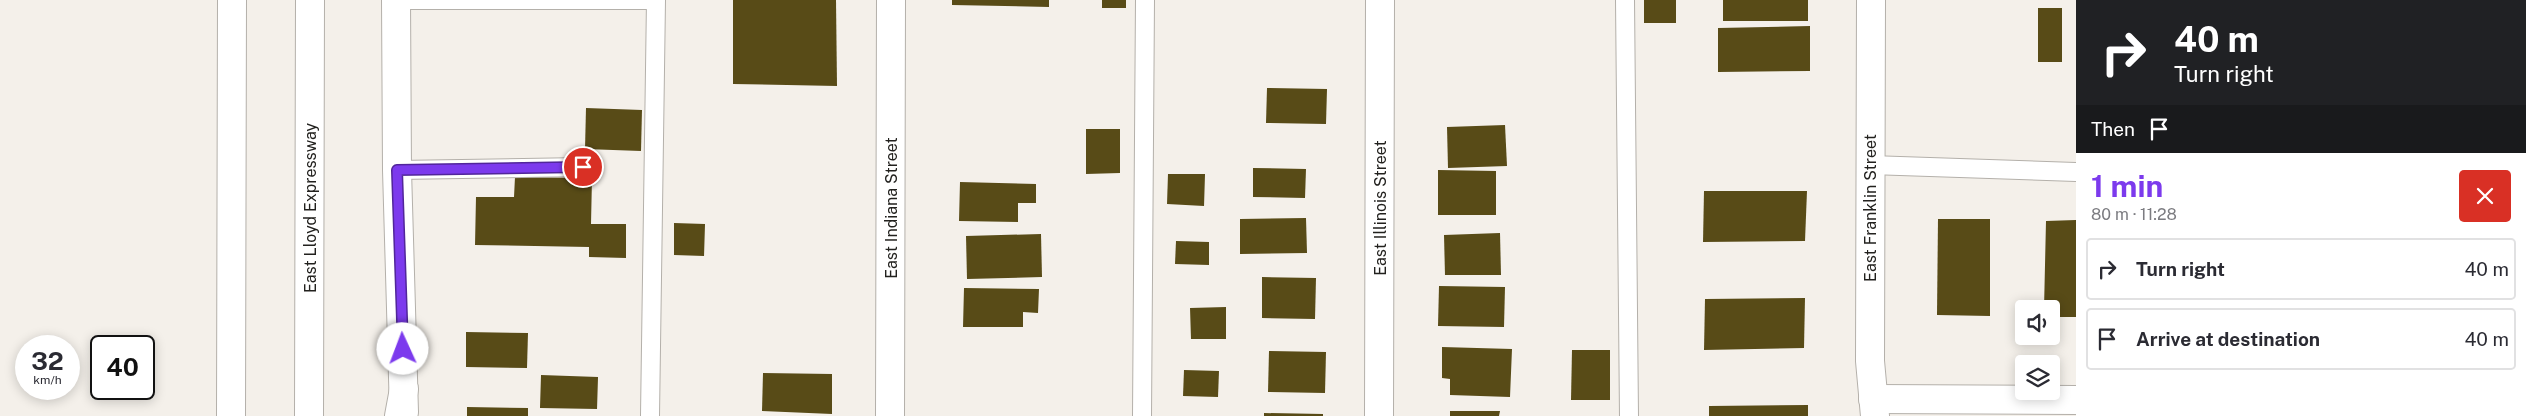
<!DOCTYPE html>
<html lang="en">
<head>
<meta charset="utf-8">
<style>
	:root { --surface:#fff; --page:#f7f7f7; --text:#2b2b33; --muted:#7c7c81; --line:#e1e1e2; --accent:#7c3aed }
	body { margin:0; font-family:"Public Sans",sans-serif; background:var(--page); color:var(--text); height:100vh; display:flex; flex-direction:column; font-size:19px; white-space:nowrap }
	* { box-sizing:border-box; margin:0 }
	p { font-size:16px; color:var(--muted) }
	.icon { flex:none; width:28px; height:28px; fill:none; stroke:currentColor; stroke-width:2; stroke-linecap:round; stroke-linejoin:round }
	.map { position:relative; flex:1; overflow:hidden }
	.details { display:flex; flex-direction:column; background:var(--surface); width:450px }
	.details>* { flex:none }
	.hud { background:#202124; color:#fff; overflow:hidden }
	.controls { position:absolute; left:2015px; top:300px; display:grid; gap:10px }
	.controls a { display:grid; place-items:center; width:45px; height:45px; border-radius:5px; background:var(--surface); box-shadow:0 2px 12px #0003; font-size:25px }
	.speed { position:absolute; left:15px; top:335px; display:flex; gap:10px; font-size:25px; font-weight:700; text-align:center }
	.speed>* { display:grid; place-content:center; width:65px; height:65px; border-radius:50%; background:var(--surface); box-shadow:0 2px 12px #0003; line-height:1 }
	.speed small { font-size:12px; font-weight:400 }
	.speed .limit { border:2px solid #111; border-radius:8px; background:#fff; color:#111 }
	.pin { position:absolute; display:grid; place-items:center; width:42px; height:42px; color:#fff; margin:-21px; border:2px solid #fff; border-radius:50%; box-shadow:0 1px 5px #0007 }
	.me { position:absolute; width:55px; margin:-28px; rotate:358deg; stroke-linejoin:round; filter:drop-shadow(0 0 4px #0008) }
	.turn { display:flex; align-items:center; gap:18px; height:105px; padding:0 15px; font-size:22px }
	.turn .icon { width:65px; height:65px; stroke-width:2.5 }
	.turn b { display:block; font-size:35px; line-height:42px }
	.then { display:flex; align-items:center; height:48px; padding:0 15px; background:#0003; gap:10px; font-size:19px }
	.round { display:grid; place-items:center; flex:none; width:52px; height:52px; border-radius:5px; background:var(--page) }
	.headline { display:flex; align-items:center; justify-content:space-between; height:85px; padding:0 15px }
	h1 { font-size:30px; font-weight:700; line-height:38px; color:var(--accent) }
	ul { padding:0; list-style:none }
	li { display:flex; align-items:center; gap:15px; height:62px; margin:0 10px 8px; padding:0 5px; border:2px solid var(--line); border-radius:5px }
	li div { flex:1 }
	li b { display:block; font-size:19px }
	li em { font-style:normal }
	main { display:flex; flex:1; min-height:0 }
	.map>svg:first-child { display:block }
</style>
</head>
<body>
<main>
<div class="map">
<svg width="2076" height="416" viewBox="0 0 2076 416">
	<rect width="100%" height="100%" fill="#f4f0ea"/>
	<g fill="#584b17">
		<path d="M733 0H836L837 86 733 84Z"/>
		<path d="M952 0H1049V7L952 5Z"/>
		<rect x="1102" y="0" width="24" height="8"/>
		<rect x="1644" y="0" width="32" height="23"/>
		<rect x="1723" y="0" width="85" height="21"/>
		<rect x="2038" y="8" width="24" height="54"/>
		<path d="M1810 26V71L1718 72V28Z"/>
		<path d="M1267 88 1327 89 1326 124 1266 123Z"/>
		<path d="M586 108 642 110 641 151 585 149Z"/>
		<path d="M1505 125 1507 166 1448 168 1447 127Z"/>
		<path d="M1086 129H1120V173L1086 174Z"/>
		<path d="M1253 168 1306 169 1305 198 1253 197Z"/>
		<path d="M1438 170 1496 171V215H1438Z"/>
		<path d="M1168 174H1205L1204 206 1167 204Z"/>
		<path d="M515 177 592 178 591 224H626V258L589 257V247L475 245 476 197H514Z"/>
		<path d="M960 182 1036 184V203H1018V222L959 221Z"/>
		<path d="M1704 191H1807L1805 241 1703 242Z"/>
		<path d="M1306 218 1307 253 1240 254V219Z"/>
		<path d="M1938 219H1990V316L1937 315Z"/>
		<path d="M2076 220V317H2051V309H2044L2046 221Z"/>
		<path d="M674 223 705 224 704 256 674 255Z"/>
		<path d="M1500 233 1501 275H1445L1444 235Z"/>
		<path d="M1041 234 1042 277 967 279 966 236Z"/>
		<path d="M1176 241 1209 242V265L1175 264Z"/>
		<path d="M1262 277 1316 278 1315 319 1262 318Z"/>
		<path d="M1439 286 1505 287 1504 327 1438 326Z"/>
		<path d="M964 288 1039 289 1038 313 1023 312V327H963Z"/>
		<path d="M1805 298 1804 348 1704 350 1705 299Z"/>
		<path d="M1226 307V339H1191L1190 308Z"/>
		<path d="M466 332 528 333 527 368 466 367Z"/>
		<path d="M1442 347 1512 349 1510 397 1450 395V379L1442 378Z"/>
		<path d="M1572 350H1610V400H1571Z"/>
		<path d="M1269 351 1326 352 1325 393 1268 392Z"/>
		<path d="M1184 370 1219 371 1218 397 1183 396Z"/>
		<path d="M763 373 832 374V414L762 411Z"/>
		<path d="M541 375 598 377 597 409 540 408Z"/>
		<path d="M1808 405V416H1709V406Z"/>
		<path d="M467 407 528 408V416H467Z"/>
		<path d="M1450 411H1500L1499 416H1450Z"/>
		<path d="M1264 413 1323 414V416H1264Z"/>
	</g>
	<g fill="none" stroke-linecap="round" stroke-linejoin="round">
		<defs>
			<g id="lane">
				<path d="M396 0H647"/>
				<path d="M1625 0 1629 416"/>
				<path d="M1870 165 2076 172"/>
				<path d="M397 170 583 167"/>
				<path d="M650 416 656 0"/>
				<path d="M1142 416 1145 0"/>
			</g>
			<g id="street">
				<path d="M1873 399 2076 400"/>
				<path d="M890 416 891 0"/>
				<path d="M1379 416 1380 0"/>
			</g>
			<g id="secondary">
				<path d="M396 0 397 170 404 412"/>
				<path d="M1871 0 1870 361 1875 416"/>
			</g>
			<g id="highway">
				<path d="M231 416 232 0"/>
				<path d="M309 416 310 0"/>
				<path d="M399 416 404 389"/>
			</g>
		</defs>
		<use href="#lane" stroke="#b4b0aa" stroke-width="20"/>
		<use href="#street" stroke="#b4b0aa" stroke-width="30"/>
		<use href="#secondary" stroke="#b4b0aa" stroke-width="30"/>
		<use href="#highway" stroke="#b4b0aa" stroke-width="30"/>
		<use href="#lane" stroke="#fff" stroke-width="18"/>
		<use href="#street" stroke="#fff" stroke-width="28"/>
		<use href="#secondary" stroke="#fff" stroke-width="28"/>
		<use href="#highway" stroke="#fff" stroke-width="28"/>
	</g>
	<g fill="none" stroke-linecap="round" stroke-linejoin="round">
		<defs>
			<path id="route" d="M403 349 397 170 583 167"/>
		</defs>
		<use href="#route" stroke="#51269a" stroke-width="12"/>
		<use href="#route" stroke="#7c3aed" stroke-width="9"/>
	</g>
	<g text-anchor="middle" stroke-width="5" stroke-linejoin="round" paint-order="stroke">
		<g font-size="16" fill="#22211e" stroke="#fff">
			<text transform="translate(310 208) rotate(-90)" y="6">East Lloyd Expressway</text>
			<text transform="translate(891 208) rotate(-90)" y="6">East Indiana Street</text>
			<text transform="translate(1380 208) rotate(-90)" y="6">East Illinois Street</text>
			<text transform="translate(1870 208) rotate(-90)" y="6">East Franklin Street</text>
		</g>
	</g>
</svg>
<div class="controls">
<a><svg class="icon" aria-label="sound" viewBox="0 0 24 24"><path d="M4 9h4l5-4v14l-5-4H4zM17 9q2 3 0 6"/></svg></a>
<a><svg class="icon" aria-label="layers" viewBox="0 0 24 24"><path d="M12 4l9 5-9 5-9-5zM3 14l9 5 9-5"/></svg></a>
</div>
<div class="speed"><div>32<small>km/h</small></div><div class="limit">40</div></div>
<div class="pin" style="left:583px;top:167px;background:#d93025"><svg class="icon" aria-label="arrive" viewBox="0 0 24 24"><path d="M6 21V4h12l-3 4 3 4H6"/></svg></div>
<svg class="me" style="left:403px;top:349px" viewBox="-20 -20 40 40"><circle r="19" fill="#fff"/><path d="M0-13L10 11 0 6-10 11z" fill="#7c3aed"/></svg>
</div>
<section class="details">
<div class="hud">
<div class="turn"><svg class="icon" aria-label="right" viewBox="0 0 24 24"><path d="M7 20v-9h11M14 6l5 5-5 5"/></svg><div><b>40 m</b>Turn right</div></div>
<div class="then">Then<svg class="icon" aria-label="arrive" viewBox="0 0 24 24"><path d="M6 21V4h12l-3 4 3 4H6"/></svg></div>
</div>
<div class="headline"><div><h1>1 min</h1><p>80 m · 11:28</p></div><a class="round" style="background:#d93025;color:#fff"><svg class="icon" aria-label="close" viewBox="0 0 24 24"><path d="M6 6l12 12M18 6L6 18"/></svg></a></div>
<ul>
<li><svg class="icon" aria-label="right" viewBox="0 0 24 24"><path d="M7 20v-9h11M14 6l5 5-5 5"/></svg><div><b>Turn right</b></div><em>40 m</em></li>
<li><svg class="icon" aria-label="arrive" viewBox="0 0 24 24"><path d="M6 21V4h12l-3 4 3 4H6"/></svg><div><b>Arrive at destination</b></div><em>40 m</em></li>
</ul>
</section>
</main>
</body>
</html>
